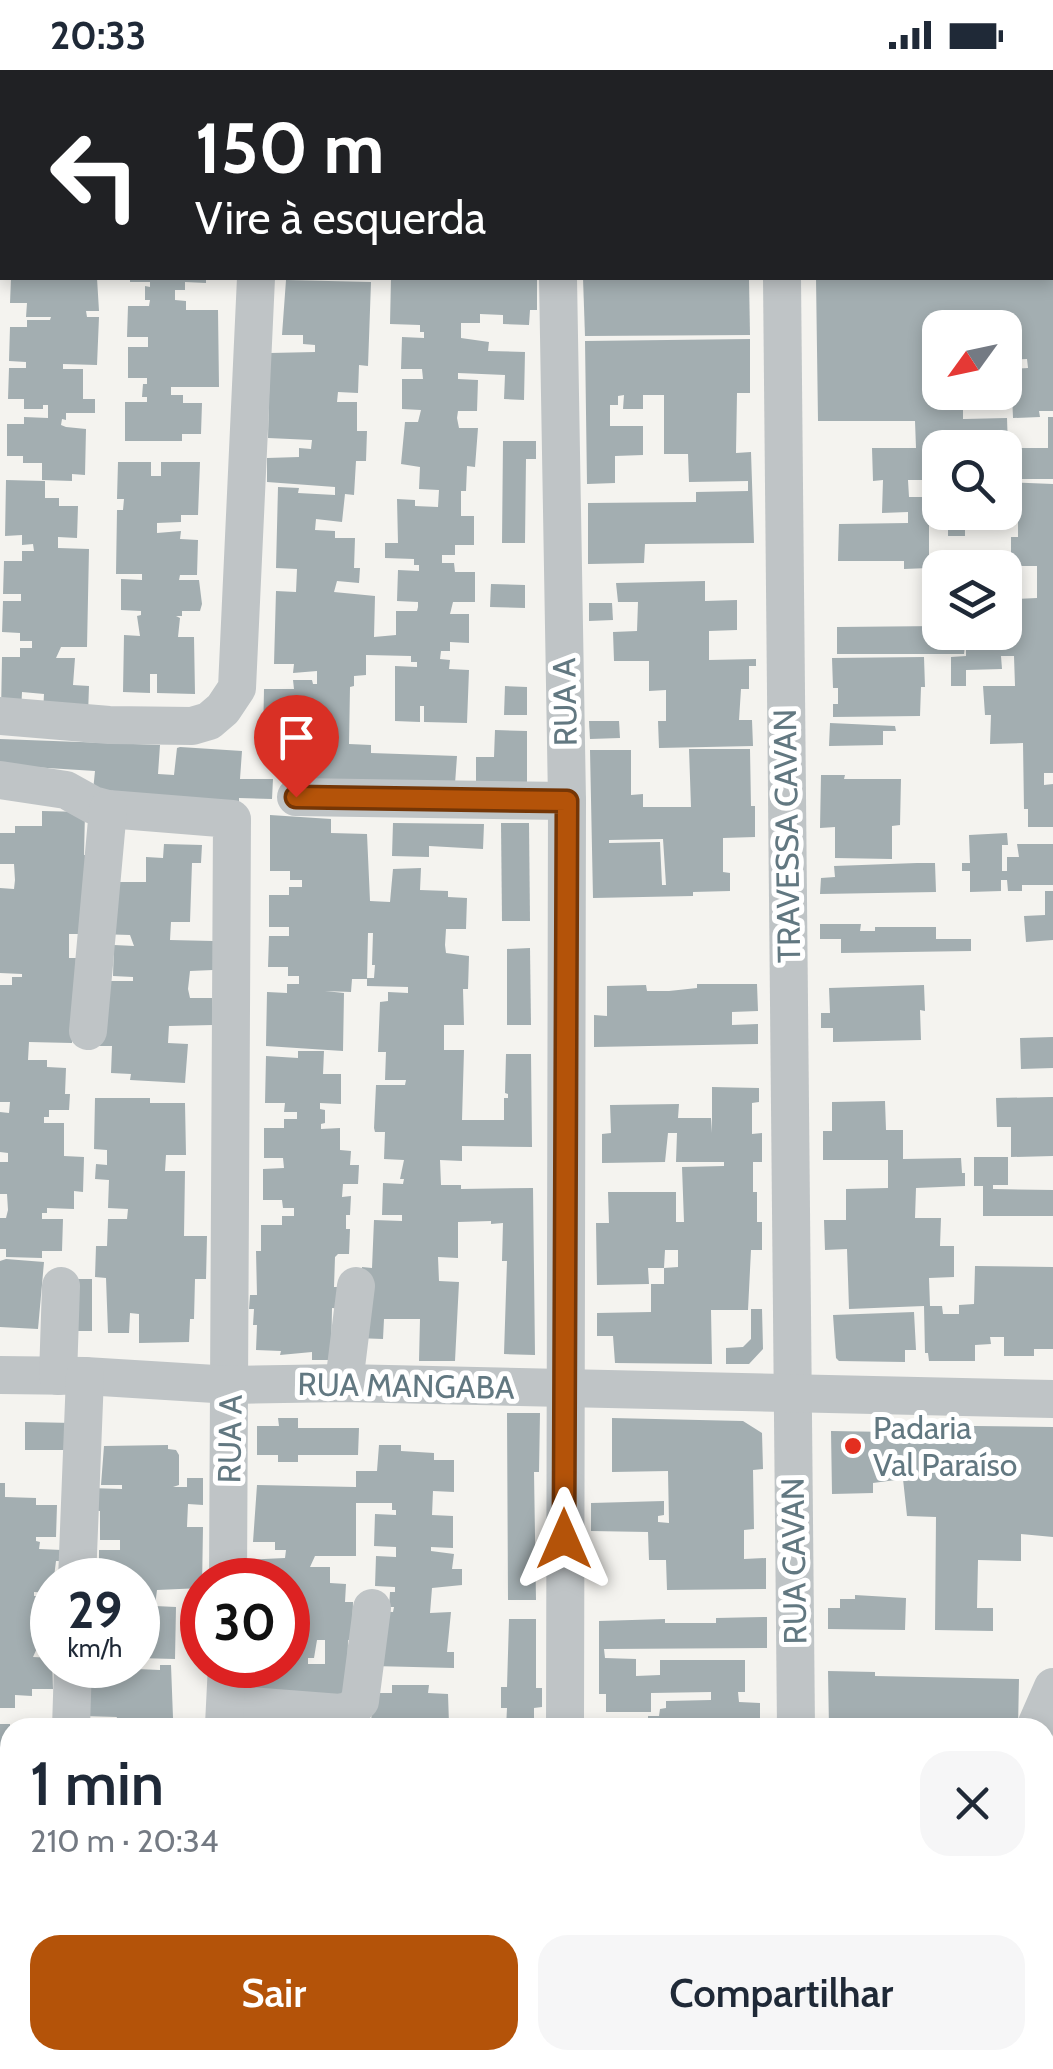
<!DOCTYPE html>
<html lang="pt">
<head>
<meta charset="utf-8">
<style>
	:root { --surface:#fff; --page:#f6f6f7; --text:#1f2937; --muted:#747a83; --accent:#b45309 }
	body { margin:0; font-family:Cabin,sans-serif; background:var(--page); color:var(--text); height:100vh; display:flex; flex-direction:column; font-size:38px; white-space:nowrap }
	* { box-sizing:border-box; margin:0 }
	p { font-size:32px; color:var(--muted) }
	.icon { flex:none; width:55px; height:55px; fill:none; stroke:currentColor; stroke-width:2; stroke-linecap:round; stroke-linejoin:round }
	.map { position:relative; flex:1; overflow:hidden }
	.side { position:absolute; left:0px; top:1648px; width:1055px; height:352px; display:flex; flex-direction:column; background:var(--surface); border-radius:30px 30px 0 0; box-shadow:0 5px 15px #0003 }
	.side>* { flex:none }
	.guide { position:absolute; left:0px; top:0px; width:1055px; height:210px; box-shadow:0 5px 15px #0003; background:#202124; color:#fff; overflow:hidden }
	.needle { width:65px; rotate:237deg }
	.fabs { position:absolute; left:922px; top:240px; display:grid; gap:20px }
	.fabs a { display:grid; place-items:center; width:100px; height:100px; border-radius:20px; background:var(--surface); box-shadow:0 5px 15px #0003; font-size:50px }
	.speed { position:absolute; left:30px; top:1488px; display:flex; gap:20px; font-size:50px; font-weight:700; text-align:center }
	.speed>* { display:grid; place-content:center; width:130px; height:130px; border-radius:50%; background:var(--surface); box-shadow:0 5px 15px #0003; line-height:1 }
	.speed small { font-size:25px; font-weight:400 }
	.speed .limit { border:15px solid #d22; background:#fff; color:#111 }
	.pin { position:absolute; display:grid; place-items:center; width:85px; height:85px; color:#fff; margin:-102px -42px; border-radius:50% 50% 50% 0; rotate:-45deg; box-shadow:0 0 10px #0007 }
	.pin .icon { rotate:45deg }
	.me { position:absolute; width:110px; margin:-55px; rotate:0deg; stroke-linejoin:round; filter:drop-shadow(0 0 8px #0008) }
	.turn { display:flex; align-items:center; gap:35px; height:210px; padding:0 30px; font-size:45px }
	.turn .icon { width:130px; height:130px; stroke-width:2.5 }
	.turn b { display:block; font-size:70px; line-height:85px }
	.round { display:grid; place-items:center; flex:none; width:105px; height:105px; border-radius:30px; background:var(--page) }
	.overview { display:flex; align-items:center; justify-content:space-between; height:170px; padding:0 30px }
	h1 { font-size:60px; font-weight:600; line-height:75px }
	.button { display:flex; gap:20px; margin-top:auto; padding:20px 30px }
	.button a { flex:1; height:115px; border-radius:30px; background:var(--accent); color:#fff; font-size:40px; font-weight:600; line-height:115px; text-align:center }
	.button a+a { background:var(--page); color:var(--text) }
	.status { display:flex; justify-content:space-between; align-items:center; height:70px; padding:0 50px; background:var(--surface); direction:ltr }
	.status svg { height:28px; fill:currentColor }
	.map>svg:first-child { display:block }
</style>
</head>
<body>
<div class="status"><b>20:33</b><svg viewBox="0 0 49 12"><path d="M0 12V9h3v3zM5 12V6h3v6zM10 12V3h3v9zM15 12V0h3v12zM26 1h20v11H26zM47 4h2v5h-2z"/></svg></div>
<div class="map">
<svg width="1053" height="1999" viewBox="0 0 1053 1999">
	<rect width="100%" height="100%" fill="#f4f3ef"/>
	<path fill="#d6dbd0" d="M486 0H1053V113L1052 2Z"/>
	<g fill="#a3aeb1" fill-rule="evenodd">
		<path d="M11 208H97L99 241H86L87 247H99L97 295 63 294V299H83V329H95V343H66V350L62 349 61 355 66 357 86 359 85 405 72 404V411L42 410V393H23V386H7V354H24V347L48 348V335H43V339H24V329H8L9 298H26V292L9 291 10 257H27V250H50L51 247H26L27 233H10Z"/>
		<path d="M130 208H206V213L185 212V220H175V230L186 231V240H218L219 317H171V325H183V333H202L201 364H182V371H125V332H147V327H142L143 314H147V308H128V277H148V267H127L128 236H149L150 230H145V216L150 217V212H130Z"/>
		<path d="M391 208H537V240H530L529 255 503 254V245L480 244V253H461V268L489 272 488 281 525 282 524 330 504 329 505 305 458 303V309L478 310 477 341H458L457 348 459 358H478L475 397 467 396 466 421H461V446H474V475H455V485H442V493H454L455 502H475V532H453L450 544H469V573L450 572V581H441L440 589 450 590 449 599 469 600 467 653 424 652V636H420V652L395 651V596L417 597V592H411V586L366 585V605L354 606V616L350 617 349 674 371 675V683L457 686 455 714 297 710 298 673 263 672 264 619H294L293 610H312L313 614H317V601L293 603 294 594H274L276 521 296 522 297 499 276 498 278 417 299 418 298 423 335 425V417L267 412V388L299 387V378L311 379 312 370 268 368 270 283 315 282V275L303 274V265H282L286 210 371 212 368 296 359 295 358 323 338 322 337 332H357V361H367L366 391H356L354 425 345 424 342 452 316 449 315 460 335 461V468H355L354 498H360L359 513 337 511 334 522 375 526 374 567 396 565V541H417L418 537V532L397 531 398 500 419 501V495H414V489L385 488V473H398L397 429 415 430V436L438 437 439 420 419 419 420 397 401 394 405 352H418L421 340 402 339V309H423L422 299H401L402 267 424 268V262H420V255L390 254Z"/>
		<path d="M583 208H749L750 265 585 266Z"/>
		<path d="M816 208 1053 209V341H1039L1040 347 1013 348 1011 299 1028 298 1027 289 1005 290V258H940V322H963V349L1007 348 1008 378H940V410H908L909 427H929V498L904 499V491H838L839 454 908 453V442L882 443 883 410 873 411 872 378H916L915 351H818Z"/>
		<path d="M750 269V323H737L736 383 751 382 754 473 645 474 644 493 588 494V433L696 432V422L748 421V411L689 412 688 384H664V325H643V339H623L624 325 618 326V335H610V356H643V385L615 386V413L587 414 585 271Z"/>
		<path d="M1048 347H1053V409H1005V378H1048Z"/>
		<path d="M503 371H536V389H526L525 473H502Z"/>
		<path d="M118 392H151V406H161V392H200L198 445H181V452L157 453V463L181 461 180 469 198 470 197 505H180L179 510H199L202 534 200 541H182V546H176L180 548 178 567H194L195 624 157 623V604H150V623L123 622 124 565 140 566 137 546 141 545V541L121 540V509L142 510V504H116L117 440H123L124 429H117Z"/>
		<path d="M6 410 45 411V428H59V436H78L77 468 58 467V478L89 479 87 577H61L56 588H75L73 615 89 616 88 645 43 644 44 624 22 622 21 643 1 642 2 587H20V578H32V571H20V563L2 562 3 531H21V524H3L4 491H22V481H34L33 474 22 475V465L5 466Z"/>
		<path d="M1005 412 1053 414V703H1044V715L1053 714V757H1028V739H1024L1023 673 990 674 991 645H985L983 616H1015L1014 586H1001L1002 599 966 600V616H951V587L966 586V567L964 584H837V557L940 556V562H983L984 571 989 570 988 562H1005V556H1014L1013 529 1037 528V496H1011V467H1018V433H1005Z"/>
		<rect x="948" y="444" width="17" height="22"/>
		<path d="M705 511V531L737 530V560L709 561V590L756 589V596H749V619H741L739 650H752L753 676 659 678 658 651H666V620L649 621V591H614L613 562 637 561 638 532H618L616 513Z"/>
		<path d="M491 514 525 515V538L490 537Z"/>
		<path d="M589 533H612L613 550 589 551Z"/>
		<path d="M924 587 925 617H921L920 646 833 647V634H838V618H833L832 588Z"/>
		<path d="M505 616 527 617V645H504Z"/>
		<path d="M589 651H619L620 668 590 669Z"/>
		<path d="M830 653 895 656 896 661H883V675L829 676Z"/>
		<path d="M495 660 527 661V715L476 714V687H494Z"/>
		<path d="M0 669 160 675 158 704 174 705 177 678 180 677 242 681 240 709H273L272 729 239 728V739L92 731 95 701 0 695Z"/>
		<path d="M689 679H750L751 736H755V767L723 768V802L730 803V821L693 822V826L593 828 590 680H631V725L643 724V737H691ZM663 769 666 815H662L660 772 609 773V770Z"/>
		<path d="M821 705H845L844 709H901L900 755 892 756V789L835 788V757L820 758Z"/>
		<path d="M42 741 85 742 84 785H90L82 864H69V888H76L72 973 29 972 28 990H47V997L66 998 65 1024H70L69 1040H49V1047H44V1053H64V1086L84 1087 83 1122 74 1121V1139L47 1138V1143H42V1149H63L62 1181H42V1188L6 1187V1179H0V1148H6L8 1140 7 1124H0V1092H8V1083L0 1082V1042L9 1043 10 1032H0V915H12V907H22V904L0 903V818L14 819 15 810 14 794H0V763H15V756H42Z"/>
		<path d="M270 745 331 749V763L367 764 370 831 390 832 393 799 421 798 420 820 448 821V827L467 828 466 859H446L445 875 446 883 469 886 468 919H463L464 955H444V980H464L462 1050H504V1028H508V1024L505 1023 506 984H531L532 1077 462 1076V1091L440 1090 441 1115H461V1119L533 1118 535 1285 504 1284 507 1191H502L503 1153 491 1154V1151L458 1152V1188L438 1187 439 1211 459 1212 455 1291H419L420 1249H384L383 1269 356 1268 362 1197 372 1198 374 1150 402 1151V1145H382L383 1113 403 1114 404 1109H400L404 1090 384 1089 385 1062H375L374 1058 376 1015H405L406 1010H385L386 982H378L380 932 388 931V922L408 923V917L367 916V908H374L375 895H372L373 863H368L367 909H352L351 922 325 921 344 923 343 981 266 976 267 922 287 923V914H299V906H288V897H268L269 866H289V857H269V825H289V817H302V810H290V801H270Z"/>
		<path d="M393 753 484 754 483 779 429 776V787L392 786Z"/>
		<path d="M501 753H529L530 851H502Z"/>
		<path d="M1007 763 1008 775H1002V801H1007V787H1019L1017 774H1053V815H1022V821H1008L1007 810H1001V821L970 822V801H962V793H970L969 765Z"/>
		<path d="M164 774 202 775 201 793H192L190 852H171L170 870 213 871V900L190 901 188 919 190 928H212L213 955 169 956 168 973 188 974 185 1013 130 1010 131 1004 111 1003 112 976H95L93 911H133V907L113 906 114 875 134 876 130 865 97 864 116 812H146V787L163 788Z"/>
		<path d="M917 793H935L936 822 820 824 821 808 835 807 834 796Z"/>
		<path d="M1045 821H1053V870L1026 872 1024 846 1045 845Z"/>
		<path d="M820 854H861L860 861H875V857H936V869H971V881L841 883V869H820Z"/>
		<path d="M530 878 531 955H507V879Z"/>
		<path d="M697 914H757L758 941 732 942V955L758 954V974L594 977V945L607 946V916L646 915 647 921H669L697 918Z"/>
		<path d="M924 915 925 941 920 940 921 970 833 972V958H821V943H830L829 918Z"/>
		<path d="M1053 967V998L1021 999 1020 968Z"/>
		<path d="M298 981H324L323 1004H341V1034L320 1033V1039L325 1040V1053L321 1054V1059L340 1058V1080L351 1081 350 1095H359L358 1114H343L342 1127 351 1126 350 1145H346V1159H350L349 1184H338L335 1187 334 1217H345L344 1239 332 1238 331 1290H312V1282L280 1285 281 1281 256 1280 257 1255H253L254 1239H249L250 1225H257L256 1181H261V1155H282V1146H294V1138H283L282 1130H263V1099L284 1098 283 1088H264V1058H284V1049H297V1042H284L285 1033H265L266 986 298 988Z"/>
		<path d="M712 1017 759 1018V1032L752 1033V1064L762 1063V1092H753V1122H757V1152H762V1180H751L748 1240H711L712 1294 615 1293 613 1266H597V1243L651 1242V1214H664V1198L678 1197V1180H665L664 1198H648L649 1214 597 1215 596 1153H609L608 1122H676V1152H684L682 1097 724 1096V1092H676L677 1063H668L665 1092 602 1093V1064L611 1063 610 1035 679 1034 678 1048H711L712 1063Z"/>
		<path d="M1053 1027V1086L1011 1087V1057H997L996 1028Z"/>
		<path d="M95 1028H150V1033H185L186 1085H166L165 1101H185L184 1166H207L206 1209H195L194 1249H190L189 1272 139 1273V1244L130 1243 129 1263H108L106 1208 95 1207 96 1176H107L108 1149H127L128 1139 108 1138 109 1110 95 1109 96 1094 107 1095V1080L94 1079Z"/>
		<path d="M885 1031 886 1060H903V1089L961 1088 962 1103H965V1116L916 1118 915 1148H941L940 1176H954V1207L929 1208 930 1236H942L943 1244H959V1235L974 1234 975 1196 1053 1197V1279H1034V1286H1004V1267H990L991 1274 975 1275V1291H929L928 1283H925L924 1236 849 1239 847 1179 825 1180 824 1150H846V1119L888 1118V1090H823V1061H832V1032Z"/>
		<path d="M974 1087H1008V1115H993V1119L1053 1120V1146H983V1116H974Z"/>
		<path d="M6 1189 44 1192 38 1259 0 1257V1191Z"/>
		<path d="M75 1209H92V1261H74Z"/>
		<path d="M751 1239H762L763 1279 749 1294H726V1278L743 1277 751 1269Z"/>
		<path d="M914 1242 916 1280H905V1292L839 1291 836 1288 833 1245Z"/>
		<path d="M507 1343H540L539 1402H534L536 1530H508Z"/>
		<path d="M278 1348H298V1358H359L358 1385H298V1392H278V1385H257V1356H279Z"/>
		<path d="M612 1348 743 1351 762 1363 763 1399 753 1400 754 1459 744 1460V1489L766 1488V1519L667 1520 666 1490H649L648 1462 591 1461V1433L664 1431V1445L658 1446V1452L669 1453 668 1401 612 1402Z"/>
		<path d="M25 1352 74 1353V1380H25Z"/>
		<path d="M889 1355 1053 1357V1467L1021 1464V1491L978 1490 977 1538H993V1561L935 1560 936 1447 907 1446 903 1409 873 1413V1423L832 1424 831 1361 889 1362Z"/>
		<path d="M168 1375V1379L176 1380 179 1385V1415L173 1417H187V1408H203V1435L188 1434 187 1457H203L202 1518 157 1520 155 1536 176 1537 175 1589 138 1588V1510H99V1480H120V1470H100V1441L89 1440V1418L122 1419V1415H101L104 1376Z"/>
		<path d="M379 1375H401V1381L434 1383V1390H454V1422L433 1421 432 1445 453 1446V1478L431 1477V1481L454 1484 452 1499H462V1515L432 1518 430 1543 451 1542 447 1582H454V1598L373 1596V1541L393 1542 394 1537H389L390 1522H395V1517L375 1516 376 1486 396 1487V1477L374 1476 375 1444 396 1445V1440H392V1433H356V1486H315L310 1497H330V1513L346 1514 345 1532H353L352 1570H348L347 1626 250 1624 251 1595H288V1510H253L254 1499H246V1490L285 1488 286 1480H275V1472H253L257 1415 356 1417V1401H377ZM317 1570H325V1594H308V1588H314Z"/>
		<path d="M0 1413H5V1427L36 1428V1435H57L56 1467H36V1471L40 1472 39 1479 62 1480V1491H56L52 1523 34 1522V1526H52V1576H38L33 1587 52 1588 53 1619H32V1626L15 1625V1638H0Z"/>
		<path d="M855 1525 906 1528 905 1560 828 1559V1538H840V1529H855Z"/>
		<path d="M767 1547V1578L604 1579 605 1588 636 1589V1606L660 1605V1590H745V1622H738L739 1632 760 1633V1658H648V1646H659L660 1639 666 1638V1631L711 1630V1622L651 1623V1642H606V1624H599V1551L665 1549V1553H716V1548Z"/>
		<path d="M509 1549H536V1618H542V1637L534 1638V1654H538V1658H506L507 1638H501V1617H507Z"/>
		<path d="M83 1595H137V1599L160 1600V1595H171L173 1648H153V1658H113L117 1647 82 1646Z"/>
		<path d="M828 1601 875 1602V1606L1019 1609 1018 1658H829Z"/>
		<path d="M392 1615H429L428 1623 448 1624 449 1654 391 1658V1653H371L373 1623H392Z"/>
		<path d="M0 1654H10V1881L0 1880Z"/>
		<path d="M1045 1720 1053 1723V1786L1045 1783Z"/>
		<path d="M1045 1817 1053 1820V1991L1050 1999H962L959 1995 962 1990H1045Z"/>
		<path d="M0 1923H10V1990H64V1999H0Z"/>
		<rect x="125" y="1990" width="38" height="9"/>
		<rect x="242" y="1990" width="79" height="9"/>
		<rect x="363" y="1990" width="77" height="9"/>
		<rect x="594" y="1990" width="89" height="9"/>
		<path d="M687 1990H852L847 1999H687Z"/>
		<path d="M876 1990H947L943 1999H871Z"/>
	</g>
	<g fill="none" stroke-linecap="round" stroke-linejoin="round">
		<g stroke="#bfc4c6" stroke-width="38">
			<path d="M469 0V2"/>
			<path d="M949 2V0"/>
			<path d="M0 62H2"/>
			<path d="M1052 110H1053"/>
			<path d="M1052 160H1053"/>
			<path d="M558 208 567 731 565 1658"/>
			<path d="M782 208 796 1658"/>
			<path d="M0 646 109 655 192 656 209 651 223 639 237 618 256 208"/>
			<path d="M0 710 66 720 93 735 108 739 232 749 228 1510"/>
			<path d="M296 727 567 731"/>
			<path d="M88 961 108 739"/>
			<path d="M0 1305 85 1306 231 1315 344 1313 1053 1329"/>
			<path d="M58 1306 61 1216"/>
			<path d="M344 1313 356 1216"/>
			<path d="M77 1510 85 1306"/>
			<path d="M226 1634 340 1643 351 1640 360 1631 372 1538"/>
			<path d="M224 1655 227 1595"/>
			<path d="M71 1658 73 1595"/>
			<path d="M1035 1658 1053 1617"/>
			<path d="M0 1908H10"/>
			<path d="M201 1990V1999"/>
			<path d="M339 1990V1999"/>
			<path d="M485 1990V1999"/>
			<path d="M568 1990V1999"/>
			<path d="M860 1999 865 1990"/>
		</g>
	</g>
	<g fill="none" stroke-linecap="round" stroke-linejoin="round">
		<defs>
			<path id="route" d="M296 727 567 731 564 1469"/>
		</defs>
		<use href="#route" stroke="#753606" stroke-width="25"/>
		<use href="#route" stroke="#b45309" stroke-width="18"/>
	</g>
	<circle fill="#e32f20" stroke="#fff" stroke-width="4" cx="853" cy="1376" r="10"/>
	<g text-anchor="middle" stroke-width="10" stroke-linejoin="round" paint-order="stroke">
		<g font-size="32" fill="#627881" stroke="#fff">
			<text transform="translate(565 632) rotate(-91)" y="11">RUA A</text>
			<text transform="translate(787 766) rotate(-91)" y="11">TRAVESSA CAVAN</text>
			<text transform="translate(406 1316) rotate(1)" y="11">RUA MANGABA</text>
			<text transform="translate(230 1369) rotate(-89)" y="11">RUA A</text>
			<text transform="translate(794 1491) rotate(-91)" y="11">RUA CAVAN</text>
		</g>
		<g font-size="32" fill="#627881" stroke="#fff" text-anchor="start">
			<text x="873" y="1369">Padaria<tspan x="873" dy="37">Val Paraíso</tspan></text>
		</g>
	</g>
</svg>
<div class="fabs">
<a><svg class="needle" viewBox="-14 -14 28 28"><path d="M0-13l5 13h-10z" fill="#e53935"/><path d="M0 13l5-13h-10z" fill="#747a83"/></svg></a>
<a><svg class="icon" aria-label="search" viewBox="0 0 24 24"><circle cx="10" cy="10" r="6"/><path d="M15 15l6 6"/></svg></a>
<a><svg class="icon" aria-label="layers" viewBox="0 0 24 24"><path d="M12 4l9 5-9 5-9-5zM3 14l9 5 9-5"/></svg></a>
</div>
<div class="speed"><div>29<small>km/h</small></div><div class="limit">30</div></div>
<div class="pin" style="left:296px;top:727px;background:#d93025"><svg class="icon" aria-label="arrive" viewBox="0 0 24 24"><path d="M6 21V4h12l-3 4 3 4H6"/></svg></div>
<svg class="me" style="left:564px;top:1469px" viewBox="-20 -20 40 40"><path d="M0-17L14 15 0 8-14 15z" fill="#b45309" stroke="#fff" stroke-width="4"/></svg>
<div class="guide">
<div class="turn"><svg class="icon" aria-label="left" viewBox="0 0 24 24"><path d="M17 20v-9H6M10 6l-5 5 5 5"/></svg><div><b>150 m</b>Vire à esquerda</div></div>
</div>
<section class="side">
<div class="overview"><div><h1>1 min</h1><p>210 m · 20:34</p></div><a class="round"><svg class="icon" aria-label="close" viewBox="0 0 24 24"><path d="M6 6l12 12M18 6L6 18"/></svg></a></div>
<div class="button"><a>Sair</a><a>Compartilhar</a></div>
</section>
</div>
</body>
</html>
